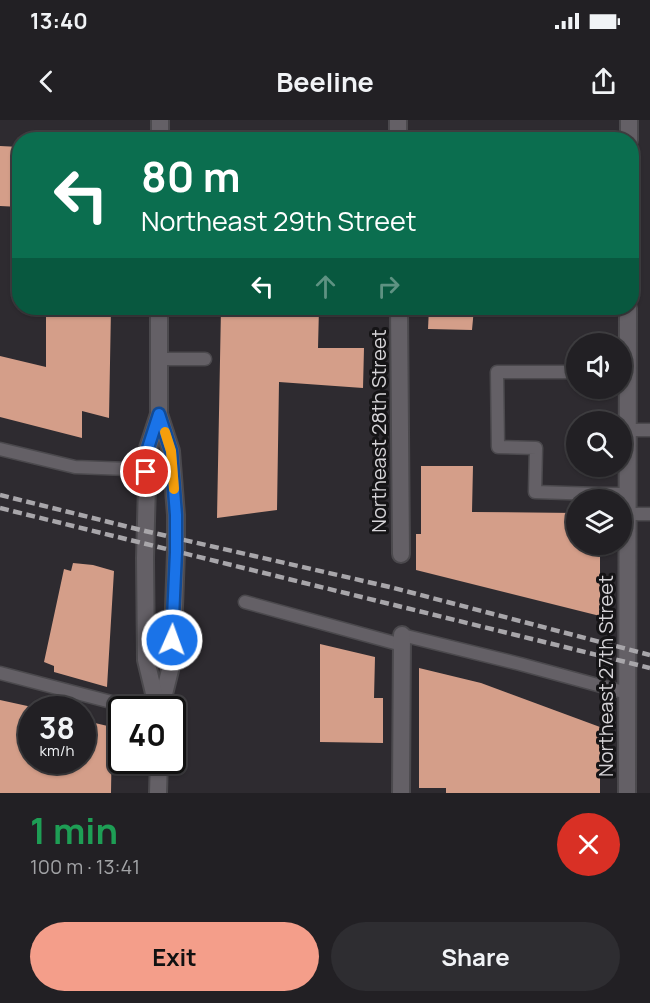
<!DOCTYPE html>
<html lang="en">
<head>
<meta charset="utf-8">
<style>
	:root { --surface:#222024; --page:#2e2d31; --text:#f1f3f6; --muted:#a2a3a6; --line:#3f3e41; --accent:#f49e8a }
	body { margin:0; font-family:Manrope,sans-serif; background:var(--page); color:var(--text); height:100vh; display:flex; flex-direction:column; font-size:22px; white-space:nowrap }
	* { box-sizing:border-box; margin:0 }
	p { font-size:20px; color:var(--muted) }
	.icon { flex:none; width:33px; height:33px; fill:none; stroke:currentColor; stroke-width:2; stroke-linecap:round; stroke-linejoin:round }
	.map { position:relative; height:673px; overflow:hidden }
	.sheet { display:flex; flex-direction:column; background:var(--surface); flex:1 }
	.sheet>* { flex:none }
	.banner { position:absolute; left:12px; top:12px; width:627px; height:183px; border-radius:24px; box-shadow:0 2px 4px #0004,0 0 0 2px var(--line); background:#0b6e4f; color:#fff; overflow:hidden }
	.tools { position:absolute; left:566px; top:213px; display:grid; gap:12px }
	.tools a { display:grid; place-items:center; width:66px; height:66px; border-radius:50%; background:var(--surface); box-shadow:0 2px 4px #0004,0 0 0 2px var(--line); font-size:30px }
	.speed { position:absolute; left:18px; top:576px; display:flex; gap:12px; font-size:30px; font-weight:700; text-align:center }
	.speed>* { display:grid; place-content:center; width:78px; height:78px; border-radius:50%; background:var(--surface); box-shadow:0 2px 4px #0004,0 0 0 2px var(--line); line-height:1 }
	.speed small { font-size:15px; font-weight:400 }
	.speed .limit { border:3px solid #111; border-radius:9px; background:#fff; color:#111 }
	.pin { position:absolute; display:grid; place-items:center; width:51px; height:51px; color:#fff; margin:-26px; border:3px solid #fff; border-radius:50%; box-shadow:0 2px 6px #0007 }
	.me { position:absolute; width:66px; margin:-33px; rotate:2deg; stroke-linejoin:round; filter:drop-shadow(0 0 4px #0008) }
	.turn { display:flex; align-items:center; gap:21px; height:126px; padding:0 30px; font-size:27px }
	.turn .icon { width:78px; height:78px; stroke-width:2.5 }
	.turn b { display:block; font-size:42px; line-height:51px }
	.lanes { display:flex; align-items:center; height:57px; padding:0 30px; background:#0003; justify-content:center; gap:30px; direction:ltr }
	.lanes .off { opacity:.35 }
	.round { display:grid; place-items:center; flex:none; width:63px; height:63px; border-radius:32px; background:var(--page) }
	.head { display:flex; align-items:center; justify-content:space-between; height:102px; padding:0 30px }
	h1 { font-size:36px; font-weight:700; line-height:45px; color:#1e9e55 }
	.action { display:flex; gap:12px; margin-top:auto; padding:12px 30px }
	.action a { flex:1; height:69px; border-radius:36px; background:var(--accent); color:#111; font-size:24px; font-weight:700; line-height:69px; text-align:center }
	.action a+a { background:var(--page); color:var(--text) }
	.status { display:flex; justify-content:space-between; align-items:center; height:42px; padding:0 30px; background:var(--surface); direction:ltr }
	.status svg { height:16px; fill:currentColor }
	header { display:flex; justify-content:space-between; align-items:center; height:78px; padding:0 30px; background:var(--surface); font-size:27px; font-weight:700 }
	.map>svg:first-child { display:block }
</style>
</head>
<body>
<div class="status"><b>13:40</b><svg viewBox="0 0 49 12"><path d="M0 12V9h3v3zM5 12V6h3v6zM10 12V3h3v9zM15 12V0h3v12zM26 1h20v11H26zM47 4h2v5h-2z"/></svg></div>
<header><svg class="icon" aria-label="back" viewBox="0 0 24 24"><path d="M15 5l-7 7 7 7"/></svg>Beeline<svg class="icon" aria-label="share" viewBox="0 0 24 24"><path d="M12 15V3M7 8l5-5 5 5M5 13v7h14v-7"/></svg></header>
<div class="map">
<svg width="650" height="673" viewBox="0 0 650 673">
	<rect width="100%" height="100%" fill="#2e2b30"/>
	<g fill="#d49e89">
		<path d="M0 26 20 27V87L0 86Z"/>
		<path d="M46 188H111L109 298 82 291V318L0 297V236L46 247Z"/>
		<path d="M221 188H319L318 228H364L363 268 279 262 277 390 217 398Z"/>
		<path d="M429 188H474L472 210 428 209Z"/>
		<path d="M421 346H473L472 392 576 393V424H600V496L416 450V414H421Z"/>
		<path d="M73 443 93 445 114 451 107 567 54 552V546L44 542 64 449 71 451Z"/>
		<path d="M320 524 375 537 374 578H383V623L320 622Z"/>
		<path d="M419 548 481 563 600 607V673H446V668H419Z"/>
		<path d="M0 580 32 587V640H82V600L112 607 111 673H0Z"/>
	</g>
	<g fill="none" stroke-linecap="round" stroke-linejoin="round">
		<defs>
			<g id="service">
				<path d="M159 239H205"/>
				<path d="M576 252H497L498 327 536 328 535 372 598 374H628"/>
				<path d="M627 310H650"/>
				<path d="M0 329 75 347 128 349 146 352"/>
				<path d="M627 394H650"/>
				<path d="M245 482 402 525"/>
				<path d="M402 515 520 544 627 573"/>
				<path d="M0 553 142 590"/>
			</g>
			<g id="minor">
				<path d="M398 0V20"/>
				<path d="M629 20V0"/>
				<path d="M399 188 401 434"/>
				<path d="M401 673 402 515"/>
				<path d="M627 673 628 188"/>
			</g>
			<g id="tertiary">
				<path d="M160 20V0"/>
				<path d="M159 188V294L171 331 176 395V432L172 542 160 590"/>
				<path d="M158 590 146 540 145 438 148 328 159 294"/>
				<path d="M158 673 159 640"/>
			</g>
		</defs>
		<use href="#service" stroke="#4b494d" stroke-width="15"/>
		<use href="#minor" stroke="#4b494d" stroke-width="20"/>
		<use href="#tertiary" stroke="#4b494d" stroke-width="20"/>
		<use href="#service" stroke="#646066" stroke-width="12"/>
		<use href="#minor" stroke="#646066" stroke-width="16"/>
		<use href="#tertiary" stroke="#646066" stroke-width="16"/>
		<g stroke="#a8a6aa" stroke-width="4.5" stroke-dasharray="9 4.5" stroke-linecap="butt">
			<path d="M0 375 145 411 390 467 650 535"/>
			<path d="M0 388 650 548"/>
		</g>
	</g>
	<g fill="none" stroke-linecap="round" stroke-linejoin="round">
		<defs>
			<path id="route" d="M146 352 148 328 159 294 171 331 176 395V432L172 520"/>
		</defs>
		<use href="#route" stroke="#114b97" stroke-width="15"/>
		<use href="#route" stroke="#1a73e8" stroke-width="10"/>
		<path stroke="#f59e0b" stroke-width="10" d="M165 312 171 331 174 369"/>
	</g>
	<g text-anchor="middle" stroke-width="6" stroke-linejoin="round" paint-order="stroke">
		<g font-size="20" fill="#d5d3d7" stroke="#151416">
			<text transform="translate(379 311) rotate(-90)" y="7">Northeast 28th Street</text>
			<text transform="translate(606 556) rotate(-90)" y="7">Northeast 27th Street</text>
		</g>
	</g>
</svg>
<div class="tools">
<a><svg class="icon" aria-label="sound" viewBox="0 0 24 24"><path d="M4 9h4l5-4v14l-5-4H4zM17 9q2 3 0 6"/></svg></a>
<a><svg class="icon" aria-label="search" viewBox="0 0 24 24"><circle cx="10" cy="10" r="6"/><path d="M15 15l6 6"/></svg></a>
<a><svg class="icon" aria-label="layers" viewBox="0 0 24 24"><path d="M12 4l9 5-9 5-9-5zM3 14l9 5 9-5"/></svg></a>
</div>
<div class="speed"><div>38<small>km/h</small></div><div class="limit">40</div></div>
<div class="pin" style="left:146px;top:352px;background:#d93025"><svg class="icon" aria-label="arrive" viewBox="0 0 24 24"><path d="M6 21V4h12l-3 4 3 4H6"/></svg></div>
<svg class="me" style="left:172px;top:520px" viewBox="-20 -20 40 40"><circle r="17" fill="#1a73e8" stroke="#fff" stroke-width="3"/><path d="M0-11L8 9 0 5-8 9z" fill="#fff"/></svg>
<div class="banner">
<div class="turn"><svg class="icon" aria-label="left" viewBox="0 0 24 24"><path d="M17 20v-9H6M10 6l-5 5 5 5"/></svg><div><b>80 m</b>Northeast 29th Street</div></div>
<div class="lanes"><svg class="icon" aria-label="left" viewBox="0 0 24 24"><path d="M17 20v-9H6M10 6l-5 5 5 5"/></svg><svg class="icon off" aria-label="ahead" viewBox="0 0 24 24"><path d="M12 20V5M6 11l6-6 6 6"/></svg><svg class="icon off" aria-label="right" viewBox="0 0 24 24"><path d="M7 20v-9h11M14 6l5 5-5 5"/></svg></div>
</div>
</div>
<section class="sheet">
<div class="head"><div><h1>1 min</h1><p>100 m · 13:41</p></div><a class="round" style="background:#d93025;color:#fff"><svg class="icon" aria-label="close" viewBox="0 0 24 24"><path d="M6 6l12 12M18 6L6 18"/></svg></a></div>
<div class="action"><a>Exit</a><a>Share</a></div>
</section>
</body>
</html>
